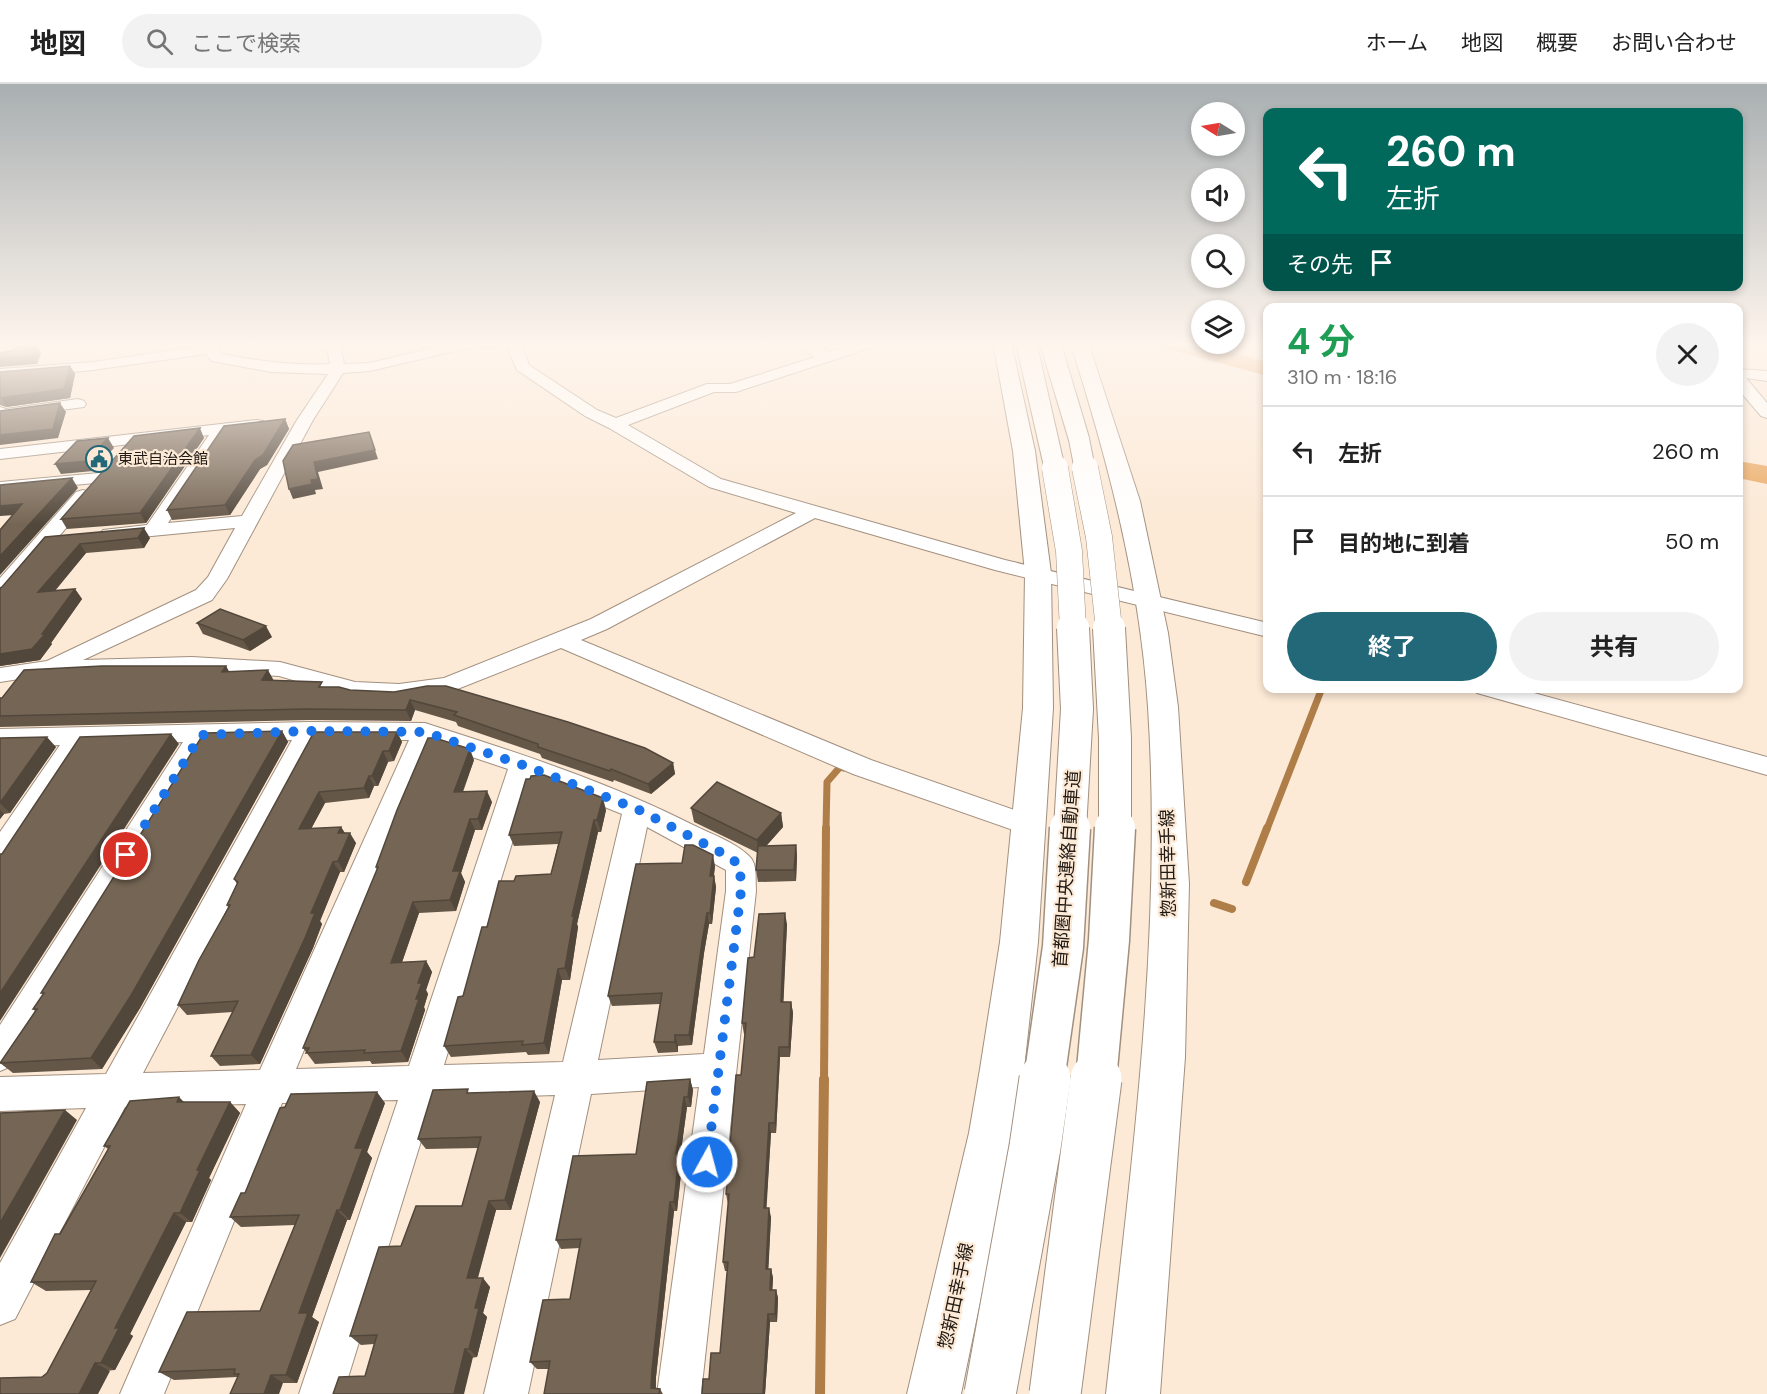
<!DOCTYPE html>
<html lang="ja">
<head>
<meta charset="utf-8">
<style>
	:root { --surface:#fff; --page:#f2f2f2; --text:#222; --muted:#767676; --line:#e0e0e0; --accent:#236878 }
	body { margin:0; font-family:"DM Sans","Noto Sans JP",sans-serif; background:var(--page); color:var(--text); height:100vh; display:flex; flex-direction:column; font-size:22px; white-space:nowrap }
	* { box-sizing:border-box; margin:0 }
	p { font-size:20px; color:var(--muted) }
	.icon { flex:none; width:33px; height:33px; fill:none; stroke:currentColor; stroke-width:2; stroke-linecap:round; stroke-linejoin:round }
	.map { position:relative; flex:1; overflow:hidden }
	.side { position:absolute; left:1263px; top:219px; width:480px; height:390px; display:flex; flex-direction:column; background:var(--surface); border-radius:12px; box-shadow:0 3px 9px #0003 }
	.side>* { flex:none }
	.banner { position:absolute; left:1263px; top:24px; width:480px; height:183px; border-radius:12px; box-shadow:0 3px 9px #0003; background:#00695c; color:#fff; overflow:hidden }
	.needle { width:39px; rotate:281deg }
	.fabs { position:absolute; left:1191px; top:18px; display:grid; gap:12px }
	.fabs a { display:grid; place-items:center; width:54px; height:54px; border-radius:50%; background:var(--surface); box-shadow:0 3px 9px #0003; font-size:30px }
	.pin { position:absolute; display:grid; place-items:center; width:51px; height:51px; color:#fff; margin:-26px; border:3px solid #fff; border-radius:50%; box-shadow:0 2px 6px #0007 }
	.me { position:absolute; width:66px; margin:-33px; rotate:7deg; stroke-linejoin:round; filter:drop-shadow(0 0 4px #0008) }
	.turn { display:flex; align-items:center; gap:21px; height:126px; padding:0 24px; font-size:27px }
	.turn .icon { width:78px; height:78px; stroke-width:2.5 }
	.turn b { display:block; font-size:42px; line-height:51px }
	.then { display:flex; align-items:center; height:57px; padding:0 24px; background:#0003; gap:12px; font-size:22px }
	.round { display:grid; place-items:center; flex:none; width:63px; height:63px; border-radius:32px; background:var(--page) }
	.headline { display:flex; align-items:center; justify-content:space-between; height:102px; padding:0 24px }
	h1 { font-size:36px; font-weight:700; line-height:45px; color:#1e9e55 }
	.primary-button { display:flex; gap:12px; margin-top:auto; padding:12px 24px }
	.primary-button a { flex:1; height:69px; border-radius:36px; background:var(--accent); color:#fff; font-size:24px; font-weight:700; line-height:69px; text-align:center }
	.primary-button a+a { background:var(--page); color:var(--text) }
	ul { padding:0; list-style:none }
	li { display:flex; align-items:center; gap:18px; height:90px; padding:0 24px; border-top:2px solid var(--line) }
	li div { flex:1 }
	li b { display:block; font-size:22px }
	li em { font-style:normal }
	header { display:flex; align-items:center; gap:36px; box-sizing:border-box; height:84px; padding:0 30px; background:var(--surface); border-bottom:2px solid var(--line) }
	header strong { font-size:28px }
	nav { display:flex; gap:33px; margin-inline-start:auto; font-size:21px }
	.search { width:420px; height:54px; background:var(--page); display:flex; align-items:center; gap:15px; box-sizing:border-box; padding:0 21px; border-radius:33px; color:var(--muted); font-size:22px }
	.map>svg:first-child { display:block }
</style>
</head>
<body>
<header>
<strong>地図</strong>
<div class="search"><svg class="icon" aria-label="search" viewBox="0 0 24 24"><circle cx="10" cy="10" r="6"/><path d="M15 15l6 6"/></svg>ここで検索</div>
<nav><a>ホーム</a><a>地図</a><a>概要</a><a>お問い合わせ</a></nav>
</header>
<div class="map">
<svg width="1767" height="1310" viewBox="0 0 1767 1310">
	<rect width="100%" height="100%" fill="#fce9d6"/>
	<g fill="none" stroke-linecap="round" stroke-linejoin="round">
		<g stroke="#ae7d48" stroke-width="7">
			<path d="M826 745 827 698 840 683 844 684"/>
			<path d="M1267 745 1322 604"/>
		</g>
		<g stroke="#ae7d48" stroke-width="8">
			<path d="M1246 798 1267 744"/>
			<path d="M1214 819 1232 825"/>
			<path d="M824 996 826 744"/>
		</g>
		<path stroke="#ae7d48" stroke-width="10" d="M820 1310 824 995"/>
		<g fill="#eaa75f" fill-rule="evenodd">
			<path d="M1157 258H1194L1268 278V292L1160 263Z"/>
			<path d="M1738 377 1767 382V400L1738 394Z"/>
		</g>
		<defs>
			<g id="minor">
				<path d="M202 258H216L222 270C258 277 293 282 330 280L326 258H340L344 280 370 279 458 258H550L543 262 522 263 529 281 597 326 616 334 707 300H730L815 273 788 258H807L829 268 860 258H881L879 261 736 308H714L628 341 721 395 1005 476 1268 539V553L995 486 815 434 607 545 581 556 871 676 1040 735 1044 742 1040 749 1030 752 853 690 561 564 455 606 399 616 355 614 279 592 192 587 45 591 0 598V584L47 577 196 506 208 493 235 444 110 456 103 454 100 450 103 446 147 441 209 351 0 375V365L257 336 263 337 265 341 263 345 227 349 168 439 242 432 297 336 328 290 271 288 212 277 206 270 93 286 0 295V285L93 278 202 262ZM507 263 517 286 585 332 609 344 709 403 796 429 591 535 444 594 399 600 355 598 280 578 192 573 83 576 212 516 227 495 313 336 343 289 370 287 468 264Z"/>
				<path d="M1738 285 1767 287V297L1746 294 1767 319V334L1761 332 1738 305Z"/>
				<path d="M78 315 84 317 86 320 84 323 0 334V323L6 325Z"/>
				<path d="M99 389 105 390 108 394 105 398 0 408V398Z"/>
				<path d="M83 406 90 408 92 412 90 416 8 512 0 513V494L76 408Z"/>
				<path d="M1474 604H1516L1767 673V691L1477 609Z"/>
				<path d="M310 638 425 639 434 642C522 670 610 699 693 741 711 750 735 758 749 772 758 780 755 796 756 807L701 1310H657L699 1003 591 1010 528 1310H484L555 1011 434 1015 343 1310H299L398 1016 282 1019 164 1310H120L246 1020 125 1023 15 1235 0 1241V1179L86 1024 0 1027V993L106 990 292 656 210 658 12 982 0 987V941L183 658 87 661 10 779 0 782V748L60 661 0 663V645ZM318 656H409L260 986 143 989ZM433 660 508 685 409 982 296 985ZM532 694 622 730 563 978 444 981ZM647 743 726 786V807L704 970 598 976Z"/>
			</g>
			<g id="major">
				<path d="M993 258H1011L1035 367 1051 489 1053 624 1038 858 1024 985 1015 1049 961 1310H907L969 1049 980 985 1000 858 1023 624 1025 489 1013 367Z"/>
				<path d="M1070 258H1088L1140 417 1168 549 1178 623 1189 800 1185 973 1160 1310H1106C1131 1082 1163 853 1148 623 1140 499 1108 376 1070 258Z"/>
			</g>
		</defs>
		<use href="#minor" stroke="#a2907f" stroke-width="2"/>
		<use href="#major" stroke="#a2907f" stroke-width="2"/>
		<use href="#minor" fill="#fff" fill-rule="evenodd"/>
		<use href="#major" fill="#fff" fill-rule="evenodd"/>
		<defs>
			<g id="highway-bridge-far4">
				<path d="M1026 258 1055 386"/>
				<path d="M1050 258 1079 355 1085 386"/>
			</g>
			<g id="highway-bridge-far3">
				<path d="M1055 384 1069 467 1073 545"/>
				<path d="M1085 384 1099 453 1109 545"/>
			</g>
			<g id="highway-bridge-far2">
				<path d="M1109 544 1115 654V745"/>
				<path d="M1070 745 1077 625 1073 544"/>
			</g>
			<g id="highway-bridge-far1">
				<path d="M1044 996 1063 863 1070 744"/>
				<path d="M1096 996 1109 856 1115 744"/>
			</g>
			<g id="highway-bridge">
				<path d="M990 1310 1035 1063 1045 995"/>
				<path d="M1055 1310 1096 995"/>
			</g>
		</defs>
		<use href="#highway-bridge-far4" stroke="#a2907f" stroke-width="22" stroke-linecap="butt"/>
		<use href="#highway-bridge-far3" stroke="#a2907f" stroke-width="27" stroke-linecap="butt"/>
		<use href="#highway-bridge-far2" stroke="#a2907f" stroke-width="34" stroke-linecap="butt"/>
		<use href="#highway-bridge-far1" stroke="#a2907f" stroke-width="43" stroke-linecap="butt"/>
		<use href="#highway-bridge" stroke="#a2907f" stroke-width="53" stroke-linecap="butt"/>
		<use href="#highway-bridge-far4" stroke="#fff" stroke-width="20"/>
		<use href="#highway-bridge-far3" stroke="#fff" stroke-width="26"/>
		<use href="#highway-bridge-far2" stroke="#fff" stroke-width="32"/>
		<use href="#highway-bridge-far1" stroke="#fff" stroke-width="40"/>
		<use href="#highway-bridge" stroke="#fff" stroke-width="51"/>
	</g>
	<g fill="#655748">
		<path d="M70 282 75 290 70 314 6 323 0 321V288Z"/>
		<path d="M285 335 289 345 267 381 260 385 230 431 172 436 167 426Z"/>
		<path d="M204 354 146 439 67 445 61 435Z"/>
		<path d="M45 453 150 454 144 464 86 469 55 507 75 505 82 515 51 559 52 560 40 576 0 582V504L2 503Z"/>
		<path d="M197 539 272 553 250 567 203 550Z"/>
		<path d="M226 582 229 588 274 597 350 606 394 608 673 679 675 690 651 710 614 696 613 698 542 674 540 670 458 642 456 638 415 626 411 637 310 636 0 643V614Z"/>
		<path d="M282 647 288 658 140 924 102 985 13 989 0 979 35 927 33 925 43 910 41 909Z"/>
		<path d="M314 648H397L402 658 394 677 388 678 378 702H374L369 714 325 719 311 745 341 743 345 749 356 759 344 788H340L320 837 322 840 313 864 260 980 220 982 211 972 233 928 187 931 178 921 228 823 227 821 237 800 234 795Z"/>
		<path d="M0 654 56 663 10 729 4 730 0 735Z"/>
		<path d="M474 676 463 708 492 718 482 746H475L461 789 465 798 456 827 419 829 402 878 426 877 432 888 426 906 428 910 424 923 425 926 408 978 372 980 370 977 315 980 303 964 377 786 376 783Z"/>
		<path d="M691 724 781 729 783 743 766 762 796 761 797 772 796 797 758 798 756 786 758 769 694 738Z"/>
		<path d="M606 726 601 748H598L577 840 578 843 570 896H562L549 970 528 971 526 968 451 973 444 962 463 912 487 843 514 797 551 790 558 760 514 762 509 751Z"/>
		<path d="M682 779 715 782 714 792 716 803 712 840H709L704 869 692 961 678 962V968L658 969 654 958 660 920 612 922 608 912Z"/>
		<path d="M787 840 783 918H791L793 929 790 973H780L776 1049H771L766 1124 771 1133 768 1185H771L773 1194 772 1206H776L778 1214 777 1238H770L765 1310H702L720 1269 728 1187H725L723 1178 728 1120 726 1110 741 991 745 950H744L742 939 754 873Z"/>
		<path d="M690 995 693 1006 691 1023H687L680 1074 682 1080 677 1127H674L656 1293V1305H660L663 1310H544L549 1285H537L530 1278 570 1215 580 1164 561 1165 556 1156 636 1070Z"/>
		<path d="M471 1009 540 1018 511 1126H496L478 1194 490 1203 483 1229 487 1233 477 1273 365 1292 374 1260 361 1261 350 1252 401 1162 462 1122 478 1064 426 1065 418 1055Z"/>
		<path d="M185 1018H230L240 1029 209 1094 211 1096 192 1138H186L130 1250 133 1252 115 1286 42 1293 47 1289 91 1206 46 1207 31 1198 108 1065 104 1062Z"/>
		<path d="M385 1019 367 1068 372 1074 350 1136H347L312 1233 319 1238 297 1299H283L237 1293 174 1296 159 1288 260 1227 295 1141 241 1143 230 1133 245 1109Z"/>
	</g>
	<g fill="#52473b">
		<path d="M36 260 41 269 37 280 0 283V274Z"/>
		<path d="M70 282 75 290 70 314 6 323 1 314Z"/>
		<path d="M60 319 66 328 58 354 0 361V351Z"/>
		<path d="M285 335 289 345 267 381 260 385 230 431 225 421 255 376Z"/>
		<path d="M200 344 204 354 146 439 140 429Z"/>
		<path d="M369 348 378 375 318 388 323 405 315 406 316 410 293 415 289 405 311 396 314 378Z"/>
		<path d="M108 354 114 364 93 387 61 390 55 380Z"/>
		<path d="M72 394 78 404 0 491V472Z"/>
		<path d="M22 420 29 430 0 432V422Z"/>
		<path d="M144 444 150 454 144 464 138 454Z"/>
		<path d="M80 460 86 469 45 518 38 508Z"/>
		<path d="M75 505 82 515 51 559 52 560 40 576 0 582V570L42 550Z"/>
		<path d="M266 542 272 553 250 567 243 556Z"/>
		<path d="M226 582 232 593 222 588Z"/>
		<path d="M268 586 274 597 262 596Z"/>
		<path d="M410 616 415 626 411 637 406 626Z"/>
		<path d="M282 647 288 658 140 924 102 985 91 974Z"/>
		<path d="M397 648 402 658 394 677 389 667Z"/>
		<path d="M171 650 179 660 0 937V909Z"/>
		<path d="M47 653 56 663 10 729 0 719Z"/>
		<path d="M470 665 474 676 458 720 454 708Z"/>
		<path d="M383 667 388 678 378 702 372 692Z"/>
		<path d="M673 679 675 690 651 710 648 700Z"/>
		<path d="M369 692 374 702 369 714 364 704Z"/>
		<path d="M487 707 492 718 482 746 478 735Z"/>
		<path d="M319 708 325 719 305 756 299 745Z"/>
		<path d="M603 714 606 726 601 748 597 736Z"/>
		<path d="M0 726 4 730 0 735Z"/>
		<path d="M781 729 783 743 759 770 757 756Z"/>
		<path d="M470 735 475 746 461 789 465 798 456 827 450 816 453 787Z"/>
		<path d="M594 736 598 748 577 840 578 843 570 896 565 884 572 832Z"/>
		<path d="M341 743 347 753 338 749Z"/>
		<path d="M350 749 356 759 344 788 338 777Z"/>
		<path d="M796 761 797 772 796 797 794 786Z"/>
		<path d="M713 771 715 782 712 803 710 792Z"/>
		<path d="M333 778 340 788 320 837 322 840 313 864 260 980 251 971Z"/>
		<path d="M714 792 716 803 712 840 710 829Z"/>
		<path d="M413 818 419 829 398 890 391 879Z"/>
		<path d="M707 829 709 840 704 869 692 961 689 951 702 858Z"/>
		<path d="M785 829 787 840 783 929 781 918Z"/>
		<path d="M426 877 432 888 426 906 428 910 424 923 425 926 408 978 401 967 416 915 418 899Z"/>
		<path d="M558 885 562 896 549 970 544 959Z"/>
		<path d="M791 918 793 929 790 973 789 963Z"/>
		<path d="M675 951 678 962V968L675 958Z"/>
		<path d="M779 963 780 973 776 1049 775 1039Z"/>
		<path d="M690 995 693 1006 691 1023 688 1013Z"/>
		<path d="M534 1007 540 1018 511 1126 505 1116Z"/>
		<path d="M377 1008 385 1019 367 1068 372 1074 350 1136 340 1126 355 1064Z"/>
		<path d="M179 1013 190 1024 177 1018Z"/>
		<path d="M684 1013 687 1023 680 1074 682 1080 677 1127 674 1118 676 1070Z"/>
		<path d="M230 1018 240 1029 209 1094 211 1096 192 1138 180 1129 197 1086Z"/>
		<path d="M65 1026 77 1036 0 1174V1139Z"/>
		<path d="M769 1039 771 1049 766 1133 764 1124Z"/>
		<path d="M489 1117 496 1126 475 1203 467 1194Z"/>
		<path d="M670 1118 674 1127 656 1293 655 1310 651 1304 652 1286Z"/>
		<path d="M769 1124 771 1133 768 1194 766 1185Z"/>
		<path d="M337 1126 347 1136 312 1233 319 1238 297 1299 286 1291 299 1229Z"/>
		<path d="M174 1129 186 1138 130 1250 133 1252 115 1286 101 1279 115 1244Z"/>
		<path d="M771 1185 773 1194 772 1215 770 1206Z"/>
		<path d="M483 1194 490 1203 483 1229 487 1233 477 1273 469 1265 475 1224Z"/>
		<path d="M776 1206 778 1214 777 1238 775 1230Z"/>
		<path d="M768 1230 770 1238 765 1310H763Z"/>
		<path d="M465 1265 473 1273 464 1310H454Z"/>
		<path d="M95 1279 110 1287 98 1310H79Z"/>
		<path d="M271 1291 283 1299 279 1310H264Z"/>
	</g>
	<g fill="#756554" stroke="#52473b" stroke-width="1.5">
		<path d="M36 260 32 272 0 274V269L15 266 16 263Z"/>
		<path d="M70 282 64 305 0 314V288Z"/>
		<path d="M60 319 53 345 0 351V327Z"/>
		<path d="M285 335 263 371 255 376 225 421 167 426 224 342Z"/>
		<path d="M200 344 140 429 61 435 134 352Z"/>
		<path d="M369 348 375 366 314 378 318 395 311 396 312 400 289 405 283 377 293 361Z"/>
		<path d="M108 354 87 377 55 380 77 357Z"/>
		<path d="M72 394 0 472V446L22 420 0 422V401Z"/>
		<path d="M144 444 138 454 80 460 38 508 75 505 42 550H45L32 565 0 570V504L2 503 45 453Z"/>
		<path d="M220 525 266 542 243 556 197 539Z"/>
		<path d="M102 582H226L222 588 268 586 262 596 322 598 319 603H339L350 606 394 608 427 602H446L568 638 645 664 673 679 648 700 611 685 610 687 538 663V660L454 631 457 628 410 616 406 626 304 625 0 632V614H2L24 586Z"/>
		<path d="M282 647 130 913 91 974 0 979 37 925H33L44 909H41L204 649Z"/>
		<path d="M314 648H397L389 667H383L372 692H369L364 704 319 708 299 745 341 743 338 749H350L338 777 333 778 311 829H315L305 854 251 971 211 972 238 917 178 921 199 876 230 821H227L238 798 234 795Z"/>
		<path d="M171 650 0 909V770H2L80 653Z"/>
		<path d="M47 653 0 719V654Z"/>
		<path d="M428 654H435L470 665 454 708 487 707 478 735H470L453 787H460L450 816 413 818 391 879 426 877 418 899H422L416 915H419L401 967 364 969 365 966 306 969 309 964H303L378 783H376L397 726Z"/>
		<path d="M544 691 603 714 597 736H594L572 832H574L565 884 558 885 544 959 522 961 523 957 444 962 458 913 463 912 482 843H487L499 797H514L516 792 551 790 562 748 509 751 526 695H530L531 692Z"/>
		<path d="M717 698 781 729 757 756 691 724Z"/>
		<path d="M685 761H693L713 771 710 792H714L710 829H707L702 858 689 951H675V958H654L662 909 608 912 636 780 682 779Z"/>
		<path d="M796 761 794 786H756L758 762Z"/>
		<path d="M785 829 781 918H791L789 963H779L775 1039H769L764 1124H769L766 1185H771L770 1206H776L775 1230H768L763 1310H702L703 1295H709L711 1269H720L728 1178H723L729 1110H726L736 991H741L746 939H742L748 874 754 873 759 830Z"/>
		<path d="M690 995 688 1013H684L676 1070H679L674 1118H670L652 1286 651 1304 660 1305 659 1310H544L550 1277 530 1278 543 1216 570 1215 581 1155 556 1156 573 1072 636 1070 647 998Z"/>
		<path d="M468 1005 467 1009 534 1007 505 1116 489 1117 467 1194H483L475 1224H479L469 1265H465L454 1310H333L339 1293 365 1292 377 1251 350 1252 379 1163 401 1162 416 1122H462L481 1053 418 1055 433 1006Z"/>
		<path d="M377 1008 355 1064H363L340 1126H337L299 1229H308L286 1291H271L264 1310H230L239 1290H234L235 1285 159 1288 187 1228 260 1227 299 1131 230 1133 241 1109H245L280 1024 285 1023 291 1010Z"/>
		<path d="M179 1013 177 1018H230L197 1086H200L180 1129H174L115 1244H119L101 1279H95L79 1310H0V1294L42 1293 47 1289 96 1197 31 1198 55 1150H60L110 1062H104L130 1017Z"/>
		<path d="M65 1026 0 1139V1029Z"/>
	</g>
	<linearGradient id="sky" x2="0" y2="1"><stop stop-color="#a9afb1"/><stop offset="0.59" stop-color="#fef5ed"/><stop offset="1" stop-color="#fef5ed" stop-opacity="0"/></linearGradient>
	<rect width="1767" height="441" fill="url(#sky)"/>
	<g fill="none" stroke-linecap="round" stroke-linejoin="round">
		<path stroke="#1a73e8" stroke-width="10" stroke-dasharray="0 18" d="M126 771 201 651 310 647 425 648 523 681 637 725 724 770 740 781 741 807 707 1078"/>
	</g>
	<defs>
		<symbol id="civic-ring" viewBox="-11 -11 22 22"><circle r="9.5" fill="#fce9d6" stroke="#236878" stroke-width="1.5"/><path d="M-.6-6.5H3V-4.5H.6V-3L4-1V1h2V6H-6V1h2V-1L-.6-3ZM-1.2 2.5V6h2.4V2.5Z" fill="#236878"/></symbol>
	</defs>
	<g fill-rule="evenodd">
		<use href="#civic-ring" x="84" y="360" width="30" height="30"/>
	</g>
	<g text-anchor="middle" stroke-width="4.5" stroke-linejoin="round" paint-order="stroke">
		<g font-size="15" fill="#211a14" stroke="#fce9d6" text-anchor="start">
			<text x="118" y="380">東武自治会館</text>
		</g>
		<g font-size="18" fill="#211a14" stroke="#fce9d6">
			<text transform="translate(1168 779) rotate(-91)" y="6">惣新田幸手線</text>
			<text transform="translate(1067 785) rotate(-86)" y="6">首都圏中央連絡自動車道</text>
			<text transform="translate(956 1212) rotate(-78)" y="6">惣新田幸手線</text>
		</g>
	</g>
</svg>
<div class="fabs">
<a><svg class="needle" viewBox="-14 -14 28 28"><path d="M0-13l5 13h-10z" fill="#e53935"/><path d="M0 13l5-13h-10z" fill="#767676"/></svg></a>
<a><svg class="icon" aria-label="sound" viewBox="0 0 24 24"><path d="M4 9h4l5-4v14l-5-4H4zM17 9q2 3 0 6"/></svg></a>
<a><svg class="icon" aria-label="search" viewBox="0 0 24 24"><circle cx="10" cy="10" r="6"/><path d="M15 15l6 6"/></svg></a>
<a><svg class="icon" aria-label="layers" viewBox="0 0 24 24"><path d="M12 4l9 5-9 5-9-5zM3 14l9 5 9-5"/></svg></a>
</div>
<div class="pin" style="left:126px;top:771px;background:#d93025"><svg class="icon" aria-label="arrive" viewBox="0 0 24 24"><path d="M6 21V4h12l-3 4 3 4H6"/></svg></div>
<svg class="me" style="left:707px;top:1078px" viewBox="-20 -20 40 40"><circle r="17" fill="#1a73e8" stroke="#fff" stroke-width="3"/><path d="M0-11L8 9 0 5-8 9z" fill="#fff"/></svg>
<div class="banner">
<div class="turn"><svg class="icon" aria-label="left" viewBox="0 0 24 24"><path d="M17 20v-9H6M10 6l-5 5 5 5"/></svg><div><b>260 m</b>左折</div></div>
<div class="then">その先<svg class="icon" aria-label="arrive" viewBox="0 0 24 24"><path d="M6 21V4h12l-3 4 3 4H6"/></svg></div>
</div>
<section class="side">
<div class="headline"><div><h1>4 分</h1><p>310 m · 18:16</p></div><a class="round"><svg class="icon" aria-label="close" viewBox="0 0 24 24"><path d="M6 6l12 12M18 6L6 18"/></svg></a></div>
<ul>
<li><svg class="icon" aria-label="left" viewBox="0 0 24 24"><path d="M17 20v-9H6M10 6l-5 5 5 5"/></svg><div><b>左折</b></div><em>260 m</em></li>
<li><svg class="icon" aria-label="arrive" viewBox="0 0 24 24"><path d="M6 21V4h12l-3 4 3 4H6"/></svg><div><b>目的地に到着</b></div><em>50 m</em></li>
</ul>
<div class="primary-button"><a>終了</a><a>共有</a></div>
</section>
</div>
</body>
</html>
